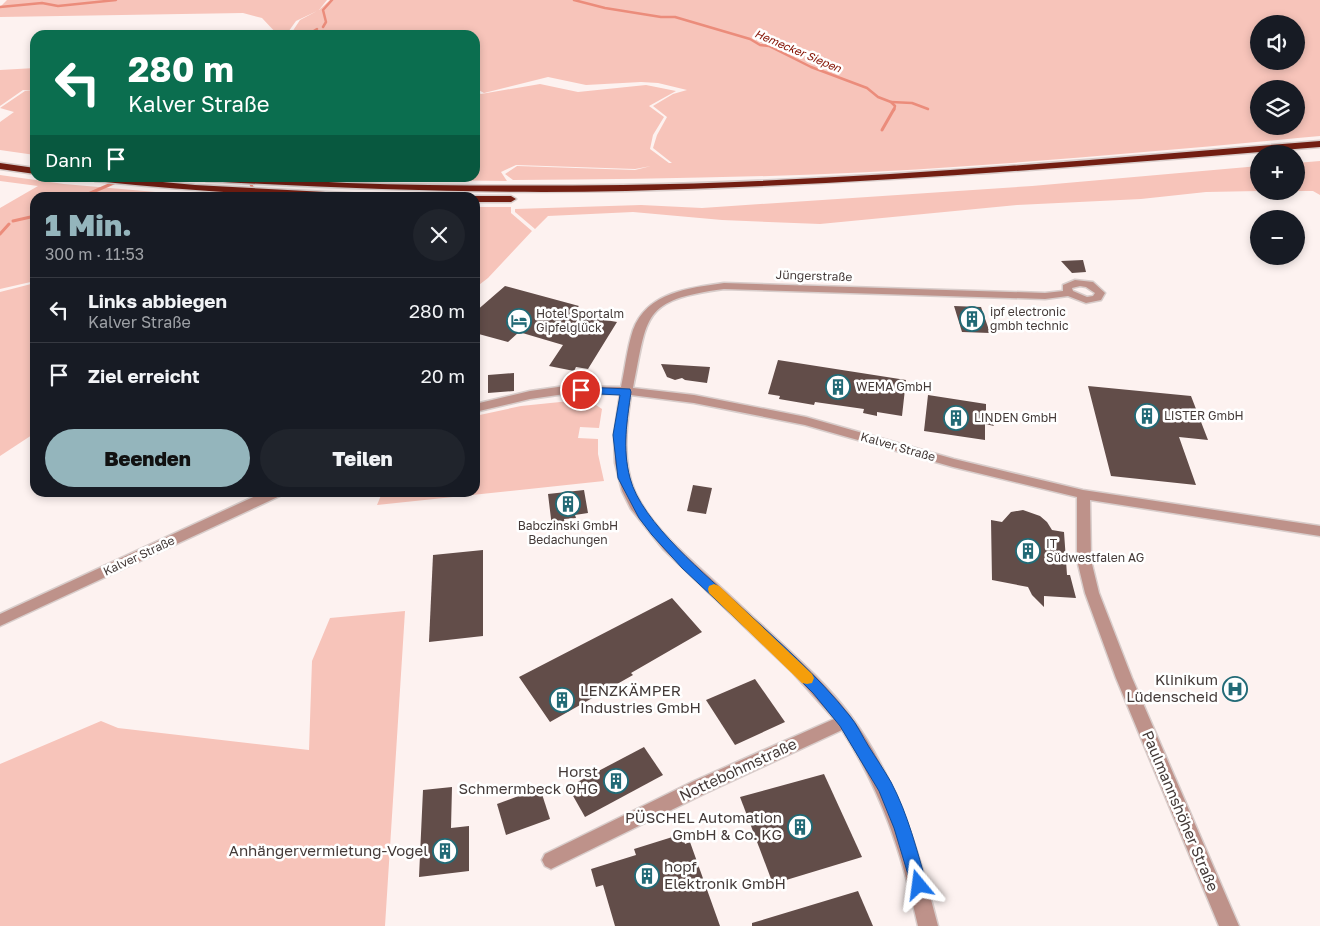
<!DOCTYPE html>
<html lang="de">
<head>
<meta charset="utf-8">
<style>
	:root { --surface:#171b24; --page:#20242c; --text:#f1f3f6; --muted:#9ea1a6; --line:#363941; --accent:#94b5bc }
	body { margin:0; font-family:"Golos Text",sans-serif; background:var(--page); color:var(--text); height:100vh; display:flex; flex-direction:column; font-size:19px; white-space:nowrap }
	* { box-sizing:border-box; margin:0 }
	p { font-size:16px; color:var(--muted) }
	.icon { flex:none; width:28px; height:28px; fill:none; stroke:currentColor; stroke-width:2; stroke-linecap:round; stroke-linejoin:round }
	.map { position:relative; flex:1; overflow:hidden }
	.sheet { position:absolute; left:30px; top:192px; width:450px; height:305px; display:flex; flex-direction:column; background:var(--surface); border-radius:15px; box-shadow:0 2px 8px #0003 }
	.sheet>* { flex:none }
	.guide { position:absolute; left:30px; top:30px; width:450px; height:152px; border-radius:15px; box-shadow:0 2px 8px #0003; background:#0b6e4f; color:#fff; overflow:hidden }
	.controls { position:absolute; left:1250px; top:15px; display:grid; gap:10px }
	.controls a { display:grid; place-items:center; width:55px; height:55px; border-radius:50%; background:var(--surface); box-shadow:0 2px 8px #0003; font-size:25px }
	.pin { position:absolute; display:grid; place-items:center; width:42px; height:42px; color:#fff; margin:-21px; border:2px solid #fff; border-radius:50%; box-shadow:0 1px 5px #0007 }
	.me { position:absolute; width:55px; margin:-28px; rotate:344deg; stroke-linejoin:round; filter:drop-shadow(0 0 4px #0008) }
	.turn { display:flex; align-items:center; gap:18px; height:105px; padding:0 15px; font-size:22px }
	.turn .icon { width:65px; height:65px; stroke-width:2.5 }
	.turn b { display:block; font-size:35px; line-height:42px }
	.then { display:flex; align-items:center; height:48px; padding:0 15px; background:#0003; gap:10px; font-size:19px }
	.round { display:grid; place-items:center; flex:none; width:52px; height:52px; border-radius:26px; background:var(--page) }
	.head { display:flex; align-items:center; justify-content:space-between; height:85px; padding:0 15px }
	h1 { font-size:30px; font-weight:800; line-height:38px; color:var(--accent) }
	.button { display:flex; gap:10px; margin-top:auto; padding:10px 15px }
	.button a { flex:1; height:58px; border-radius:30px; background:var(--accent); color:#111; font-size:20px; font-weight:800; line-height:58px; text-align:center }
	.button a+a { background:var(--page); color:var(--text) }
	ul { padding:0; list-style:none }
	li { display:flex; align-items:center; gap:15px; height:65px; padding:0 15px; border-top:1px solid var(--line) }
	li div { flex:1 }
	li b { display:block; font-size:19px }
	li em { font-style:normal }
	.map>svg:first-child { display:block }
</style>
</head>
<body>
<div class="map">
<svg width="1320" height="926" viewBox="0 0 1320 926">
	<rect width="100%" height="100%" fill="#fdf2f0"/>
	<g fill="#f7c4ba" fill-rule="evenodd">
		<path d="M7 0H327L319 10 330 0H1320V136C1203 147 1085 158 968 166 816 177 664 179 513 180L505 174 517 166 635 170 651 166 635 169 516 165 501 172 507 181 280 178H475V91L481 94 540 84 578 92 646 85 676 91 649 106 664 117 653 135 650 149 669 163H672L653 148 657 135 667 117 653 106 673 94 687 90 658 83 641 82 586 85 548 77 484 93 475 88V35H290L300 20 317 11 296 21 286 35H278L262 18 243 13 0 17V7ZM1259 24H1296V61H1259ZM1259 89H1296V126H1259Z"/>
		<path d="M35 68V91L23 90 0 106V70Z"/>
		<path d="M25 91H35V155L0 150V122L14 112 0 108Z"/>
		<path d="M1320 161V195L1313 191H1296V163Z"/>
		<path d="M1259 166V191L1206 192 1141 199 1017 205 820 224 722 220 633 212 548 216 535 229 515 212V209L641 205 702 208 1032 186Z"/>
		<path d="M0 175 64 184 213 197 35 198V281L0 289V208L38 186 0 181Z"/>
		<path d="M475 207H511V213L532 231 488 278 475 288Z"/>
		<path d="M35 283V433L0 456V292Z"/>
		<path d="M570 401H590L602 409 599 428 580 427 578 438 598 439V454L604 481 377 505 382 493 475 492V416L521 406Z"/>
		<path d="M405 611 385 926H0V764L101 721 118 728 309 750 312 661 330 618Z"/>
	</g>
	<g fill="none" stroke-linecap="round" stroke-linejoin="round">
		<g stroke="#eb8c7b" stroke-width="2.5">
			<path d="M574 0 605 8 661 17H675L750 39 760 45 769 46 811 67 867 88 878 97 891 102 895 106 894 110"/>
			<path d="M0 7 42 3 58 6 116 0"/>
			<path d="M323 27 326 22 323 10 332 0"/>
			<path d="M309 34 317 29"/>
			<path d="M891 102 912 103 928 109"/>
		</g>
		<g stroke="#eb8c7b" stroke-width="3">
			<path d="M882 130 894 109"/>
			<path d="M249 180 253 189 266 193 267 198"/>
			<path d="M79 198 125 178"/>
			<path d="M236 198 245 191"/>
			<path d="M13 221 35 216"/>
			<path d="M0 234 9 224"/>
		</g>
	</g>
	<g fill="#624d49">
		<path d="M1083 260 1086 272 1072 273 1061 261Z"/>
		<path d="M505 286 579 306 571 314 617 322 588 369 576 367 574 371 549 366 563 345 519 332 508 342 475 333V312Z"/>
		<path d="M954 306 981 307 990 333 962 332Z"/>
		<path d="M778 360 906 380 902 416 877 412V416L863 413 864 409 815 402 814 405 779 399 780 396 768 394Z"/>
		<path d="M661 364 710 367 707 383 685 380 682 378 675 380 667 377Z"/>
		<path d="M514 373V391L488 393V375Z"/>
		<path d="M1088 386 1191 396 1208 440 1179 437 1196 485 1111 476Z"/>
		<path d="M928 395 986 404V414L994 426 985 424V440L924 431Z"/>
		<path d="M693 485 712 488 706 514 687 511Z"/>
		<path d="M584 490 588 513 575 515 576 518 564 519 565 526 552 527 548 494Z"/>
		<path d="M1023 510 1040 516 1047 522 1052 530 1064 532 1067 575H1070L1076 598 1044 596V607L1032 595 1028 587 992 580 991 520 1002 522 1011 512Z"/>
		<path d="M483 550V636L429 642 433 555Z"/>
		<path d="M672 598 702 632 631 673 633 675 550 722 519 677Z"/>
		<path d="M755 679 785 722 735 745 706 700Z"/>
		<path d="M644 747 663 775 585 817 568 787Z"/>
		<path d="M824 774 862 857 773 884 740 797Z"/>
		<path d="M452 787 451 828 469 826V871L419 877 423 790Z"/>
		<path d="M540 788 550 819 506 835 497 804Z"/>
		<path d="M682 834 685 844 690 842 720 926H615L603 885 596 887 591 869 636 855 634 849Z"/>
		<path d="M858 891 873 926H752V923Z"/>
	</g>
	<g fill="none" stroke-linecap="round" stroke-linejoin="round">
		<defs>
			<g id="minor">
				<path d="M1075 280 1093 282 1105 293 1101 300 1086 303 1068 296 1045 299 724 289C641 300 648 315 633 388L694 395 806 417 954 459 1083 490 1320 526V536L1090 500 1091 560 1099 593 1132 678 1239 926H1219L1116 678 1085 593 1077 560V497L953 467 805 425 694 403 631 395C626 427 622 462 635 492 652 528 687 556 715 582 732 597 748 613 765 628 795 656 825 682 850 715 896 777 919 851 938 926H918C902 854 882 792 842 730L706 793 557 866 551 869 545 866 542 860 545 854 694 781 834 719 793 673 664 550 631 509 622 491 615 463 614 434 620 394H565L530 399 475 412V404L530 391 565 386 621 387C625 369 627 348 633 330 647 292 689 288 724 283L1045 293 1063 291V285ZM1080 286 1086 287 1095 293 1093 296 1087 297 1073 291 1072 288Z"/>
				<path d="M264 492H283L282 495 0 626V614Z"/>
			</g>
			<g id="highway">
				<path d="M1320 141V147C1089 166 858 185 626 191 486 194 346 189 206 181L201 178C249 174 299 181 347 183 439 186 531 186 623 185 856 181 1088 160 1320 141Z"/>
				<path d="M0 163 35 168V174L0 169Z"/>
				<path d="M90 178H120L195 185 383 195 388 198C290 198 193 191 95 181Z"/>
				<path d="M475 196H511L516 199 511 202H475V198H471Z"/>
			</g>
		</defs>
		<use href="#minor" stroke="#d8cdcb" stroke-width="3"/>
		<use href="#highway" stroke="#d8cdcb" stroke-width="3"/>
		<use href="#minor" fill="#be928a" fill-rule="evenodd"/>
		<use href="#highway" fill="#721e12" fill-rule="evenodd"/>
	</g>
	<path fill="#1a73e8" stroke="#114b97" d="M581 387 630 389 631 392C627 421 622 448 630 478 641 522 708 577 742 608 779 642 817 675 849 715 857 724 862 736 869 747 876 758 884 770 891 782 908 814 917 851 927 885L925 891 919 894 913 891 894 828 879 791 840 726 813 693 780 660 682 568 652 535 639 518 618 478 613 435 620 395 578 393 576 390Z"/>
	<path fill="#f59e0b" d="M714 584 719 586 812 674 814 678 812 683 807 684 802 683 709 593 708 589 709 586Z"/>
	<defs>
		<symbol id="building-ring" viewBox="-11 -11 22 22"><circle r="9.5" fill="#fff" stroke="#226a76" stroke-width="1.5"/><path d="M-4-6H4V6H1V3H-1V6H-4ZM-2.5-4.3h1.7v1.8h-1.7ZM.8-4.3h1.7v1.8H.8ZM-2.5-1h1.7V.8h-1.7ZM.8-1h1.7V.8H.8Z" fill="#226a76"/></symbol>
		<symbol id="hotel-ring" viewBox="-11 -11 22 22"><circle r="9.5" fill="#fff" stroke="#226a76" stroke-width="1.5"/><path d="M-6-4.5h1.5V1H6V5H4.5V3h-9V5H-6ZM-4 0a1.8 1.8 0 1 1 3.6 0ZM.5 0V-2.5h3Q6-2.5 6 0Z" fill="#226a76"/></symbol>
		<symbol id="hospital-ring" viewBox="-11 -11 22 22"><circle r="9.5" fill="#fff" stroke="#226a76" stroke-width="1.5"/><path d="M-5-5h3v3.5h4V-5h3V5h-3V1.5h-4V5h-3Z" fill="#226a76"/></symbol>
	</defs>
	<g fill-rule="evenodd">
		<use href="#building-ring" x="958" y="305" width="28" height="28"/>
		<use href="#hotel-ring" x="505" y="307" width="28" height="28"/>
		<use href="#building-ring" x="824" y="373" width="28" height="28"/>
		<use href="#building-ring" x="1133" y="402" width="28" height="28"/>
		<use href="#building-ring" x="942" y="404" width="28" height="28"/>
		<use href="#building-ring" x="554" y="490" width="28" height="28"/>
		<use href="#building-ring" x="1014" y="537" width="28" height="28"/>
		<use href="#hospital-ring" x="1221" y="675" width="28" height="28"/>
		<use href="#building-ring" x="548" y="686" width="28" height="28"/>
		<use href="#building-ring" x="602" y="767" width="28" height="28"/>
		<use href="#building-ring" x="786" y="813" width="28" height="28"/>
		<use href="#building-ring" x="431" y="837" width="28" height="28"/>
		<use href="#building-ring" x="633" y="862" width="28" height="28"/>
	</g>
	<g text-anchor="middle" stroke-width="5" stroke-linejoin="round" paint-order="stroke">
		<g font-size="11" font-style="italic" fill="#861405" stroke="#fff">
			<text transform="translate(798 51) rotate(23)" y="4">Hemecker Siepen</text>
		</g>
		<g font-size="12" fill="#443a38" stroke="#fff">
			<text transform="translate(814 276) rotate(2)" y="4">Jüngerstraße</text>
			<text transform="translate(898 447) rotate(16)" y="4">Kalver Straße</text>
			<text transform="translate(139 556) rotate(-25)" y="4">Kalver Straße</text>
		</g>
		<g font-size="12" fill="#443a38" stroke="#fff" text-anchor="start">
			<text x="990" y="316">ipf electronic<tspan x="990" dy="14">gmbh technic</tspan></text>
			<text x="536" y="318">Hotel Sportalm<tspan x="536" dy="14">Gipfelglück</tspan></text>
			<text x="856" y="391">WEMA GmbH</text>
			<text x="1164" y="420">LISTER GmbH</text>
			<text x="974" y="422">LINDEN GmbH</text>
			<text x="568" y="530" text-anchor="middle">Babczinski GmbH<tspan x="568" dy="14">Bedachungen</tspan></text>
			<text x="1046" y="548">IT<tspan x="1046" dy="14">Südwestfalen AG</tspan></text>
		</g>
		<g font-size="15" fill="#443a38" stroke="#fff" text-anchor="end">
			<text x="1218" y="685">Klinikum<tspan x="1218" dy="17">Lüdenscheid</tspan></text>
			<text x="580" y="696" text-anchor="start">LENZKÄMPER<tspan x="580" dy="17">Industries GmbH</tspan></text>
			<text x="598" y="777">Horst<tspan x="598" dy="17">Schmermbeck OHG</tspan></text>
			<text x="782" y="823">PÜSCHEL Automation<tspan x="782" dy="17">GmbH &amp; Co. KG</tspan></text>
			<text x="428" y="856">Anhängervermietung-Vogel</text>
			<text x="664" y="872" text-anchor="start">hopf<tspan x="664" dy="17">Elektronik GmbH</tspan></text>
		</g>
		<g font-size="15" fill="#443a38" stroke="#fff">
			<text transform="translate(738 770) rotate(-25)" y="5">Nottebohmstraße</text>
			<text transform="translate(1180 811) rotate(67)" y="5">Paulmannshöher Straße</text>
		</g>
	</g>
</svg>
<div class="controls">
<a><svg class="icon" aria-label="sound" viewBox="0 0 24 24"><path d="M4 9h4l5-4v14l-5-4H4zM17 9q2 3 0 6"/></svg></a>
<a><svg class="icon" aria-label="layers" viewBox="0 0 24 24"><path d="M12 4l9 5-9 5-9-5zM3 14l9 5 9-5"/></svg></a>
<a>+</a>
<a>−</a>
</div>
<div class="pin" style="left:581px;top:390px;background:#d93025"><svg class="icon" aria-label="arrive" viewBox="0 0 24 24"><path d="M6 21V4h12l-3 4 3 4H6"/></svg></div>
<svg class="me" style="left:919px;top:885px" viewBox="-20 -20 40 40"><path d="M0-17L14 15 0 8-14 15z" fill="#1a73e8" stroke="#fff" stroke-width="4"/></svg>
<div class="guide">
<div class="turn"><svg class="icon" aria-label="left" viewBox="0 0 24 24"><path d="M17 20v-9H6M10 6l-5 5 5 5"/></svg><div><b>280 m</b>Kalver Straße</div></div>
<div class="then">Dann<svg class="icon" aria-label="arrive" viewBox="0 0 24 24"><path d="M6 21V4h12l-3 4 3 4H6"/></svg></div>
</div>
<section class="sheet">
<div class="head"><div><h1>1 Min.</h1><p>300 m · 11:53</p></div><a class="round"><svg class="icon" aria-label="close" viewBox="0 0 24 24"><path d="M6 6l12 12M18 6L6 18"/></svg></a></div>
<ul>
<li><svg class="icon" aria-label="left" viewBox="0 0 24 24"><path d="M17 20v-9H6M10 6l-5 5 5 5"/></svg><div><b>Links abbiegen</b><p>Kalver Straße</p></div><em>280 m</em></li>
<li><svg class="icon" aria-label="arrive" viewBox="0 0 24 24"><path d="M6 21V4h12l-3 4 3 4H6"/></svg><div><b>Ziel erreicht</b></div><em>20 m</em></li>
</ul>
<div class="button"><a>Beenden</a><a>Teilen</a></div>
</section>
</div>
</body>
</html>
